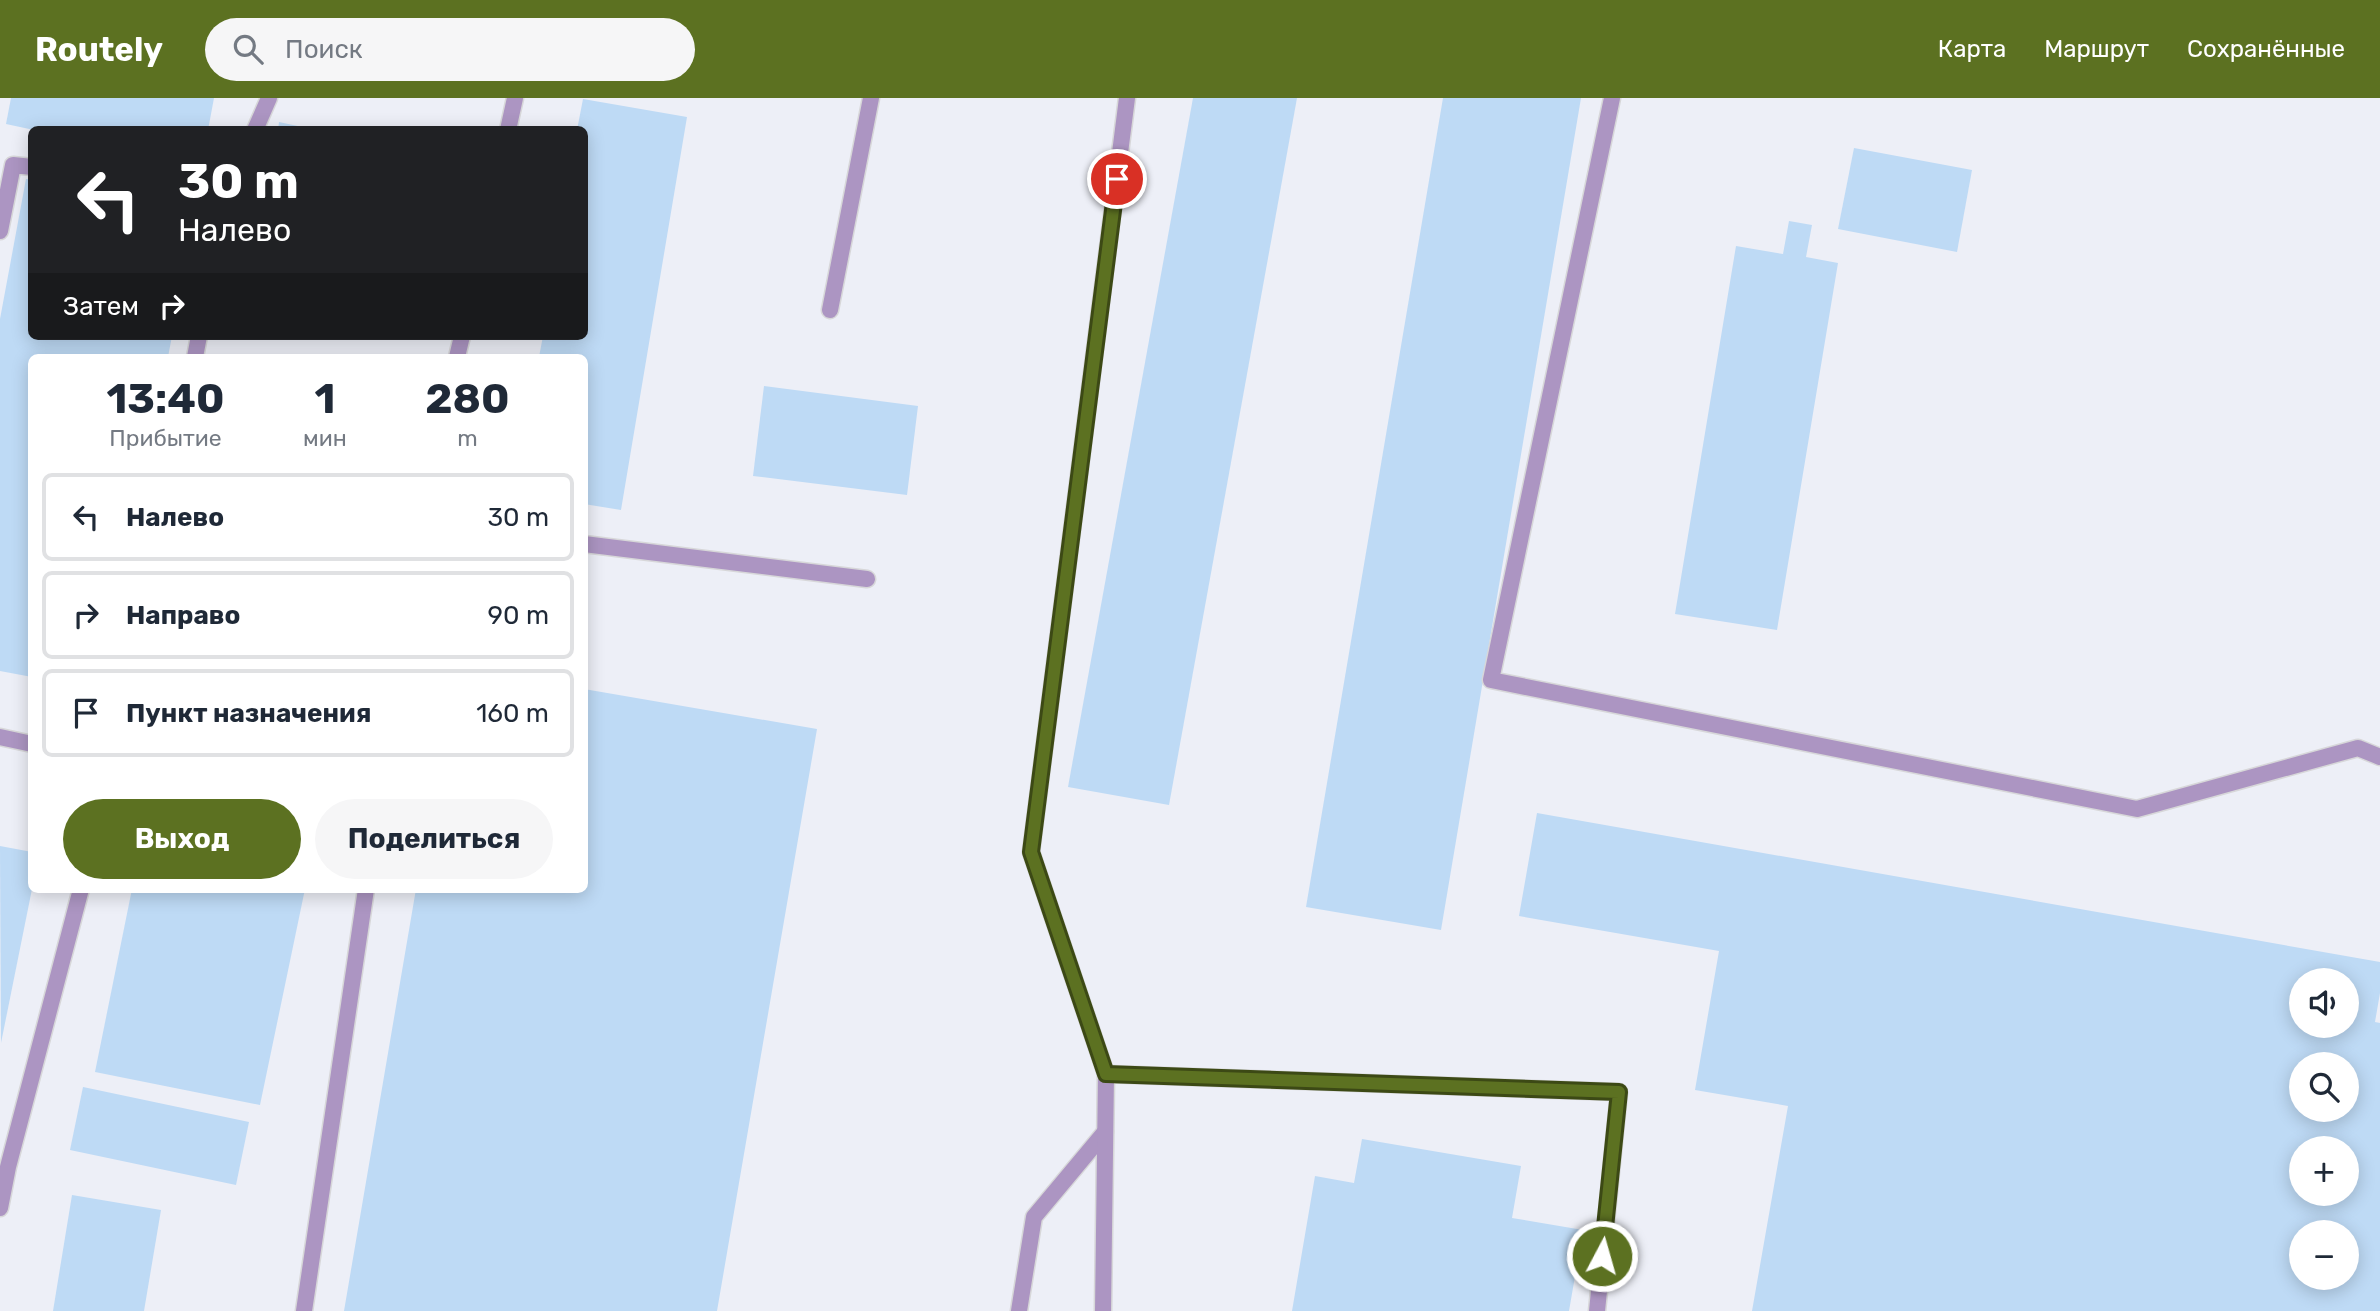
<!DOCTYPE html>
<html lang="ru">
<head>
<meta charset="utf-8">
<style>
	:root { --surface:#fff; --page:#f6f6f7; --text:#1f2937; --muted:#747a83; --line:#e0e1e3; --accent:#5c7121 }
	body { margin:0; font-family:Rubik,sans-serif; background:var(--page); color:var(--text); height:100vh; display:flex; flex-direction:column; font-size:26px; white-space:nowrap }
	* { box-sizing:border-box; margin:0 }
	p { font-size:23px; color:var(--muted) }
	.icon { flex:none; width:38px; height:38px; fill:none; stroke:currentColor; stroke-width:2; stroke-linecap:round; stroke-linejoin:round }
	.map { position:relative; flex:1; overflow:hidden }
	.side { position:absolute; left:28px; top:256px; width:560px; height:539px; display:flex; flex-direction:column; background:var(--surface); border-radius:10px; box-shadow:0 4px 18px #0003 }
	.side>* { flex:none }
	.guide { position:absolute; left:28px; top:28px; width:560px; height:214px; border-radius:10px; box-shadow:0 4px 18px #0003; background:#202124; color:#fff; overflow:hidden }
	.fabs { position:absolute; left:2289px; top:870px; display:grid; gap:14px }
	.fabs a { display:grid; place-items:center; width:70px; height:70px; border-radius:50%; background:var(--surface); box-shadow:0 4px 18px #0003; font-size:35px }
	.pin { position:absolute; display:grid; place-items:center; width:60px; height:60px; color:#fff; margin:-30px; border:4px solid #fff; border-radius:50%; box-shadow:0 2px 7px #0007 }
	.me { position:absolute; width:77px; margin:-38px; rotate:6deg; stroke-linejoin:round; filter:drop-shadow(0 0 5px #0008) }
	.turn { display:flex; align-items:center; gap:24px; height:147px; padding:0 35px; font-size:32px }
	.turn .icon { width:91px; height:91px; stroke-width:2.5 }
	.turn b { display:block; font-size:49px; line-height:60px }
	.then { display:flex; align-items:center; height:66px; padding:0 35px; background:#0003; gap:14px; font-size:26px }
	.eta { display:flex; justify-content:space-evenly; align-items:center; height:119px; text-align:center }
	.eta b { font-size:42px; font-weight:700; line-height:49px }
	.primary-button { display:flex; gap:14px; margin-top:auto; padding:14px 35px }
	.primary-button a { flex:1; height:80px; border-radius:42px; background:var(--accent); color:#fff; font-size:28px; font-weight:700; line-height:80px; text-align:center }
	.primary-button a+a { background:var(--page); color:var(--text) }
	ul { padding:0; list-style:none }
	li { display:flex; align-items:center; gap:21px; height:88px; margin:0 14px 10px; padding:0 21px; border:4px solid var(--line); border-radius:10px }
	li div { flex:1 }
	li b { display:block; font-size:26px }
	li em { font-style:normal }
	header { display:flex; align-items:center; gap:42px; box-sizing:border-box; height:98px; padding:0 35px; background:var(--accent); color:#fff }
	header strong { font-size:33px }
	nav { display:flex; gap:38px; margin-inline-start:auto; font-size:24px }
	.search { width:490px; height:63px; background:var(--page); display:flex; align-items:center; gap:18px; box-sizing:border-box; padding:0 24px; border-radius:38px; color:var(--muted); font-size:26px }
	.map>svg:first-child { display:block }
</style>
</head>
<body>
<header>
<strong>Routely</strong>
<div class="search"><svg class="icon" aria-label="search" viewBox="0 0 24 24"><circle cx="10" cy="10" r="6"/><path d="M15 15l6 6"/></svg>Поиск</div>
<nav><a>Карта</a><a>Маршрут</a><a>Сохранённые</a></nav>
</header>
<div class="map">
<svg width="2380" height="1213" viewBox="0 0 2380 1213">
	<rect width="100%" height="100%" fill="#fbfbfb"/>
	<path fill="#edeff7" fill-rule="evenodd" d="M0 0H2380V1213H0ZM32 32H584V238H32ZM32 259H584V791H32ZM2301 882H2347V928H2301ZM2301 966H2347V1012H2301ZM2301 1050H2347V1096H2301ZM2301 1134H2347V1180H2301Z"/>
	<g fill="#bedaf5" fill-rule="evenodd">
		<path d="M11 0H214L208 32H34L6 26Z"/>
		<path d="M1193 0H1297L1169 707 1068 689Z"/>
		<path d="M1443 0H1581L1441 832 1306 809Z"/>
		<path d="M583 1 687 19 621 412 584 406V259H539L543 238H584V32H577Z"/>
		<path d="M279 24 307 30V32H278Z"/>
		<path d="M1854 50 1972 72 1957 154 1838 131Z"/>
		<path d="M26 81 32 82V238H172L168 259H32V579L0 573V221Z"/>
		<path d="M1789 123 1812 127 1806 159 1838 165 1777 532 1675 516 1736 148 1783 156Z"/>
		<path d="M764 288 918 308 907 397 753 378Z"/>
		<path d="M584 591 817 631 717 1213H344L416 791H584Z"/>
		<path d="M1537 715 2380 864V895L2375 924 2380 925V1213H1752L1788 1008 1695 992 1719 853 1519 818ZM2301 882H2347V928H2301ZM2301 966H2347V1012H2301ZM2301 1050H2347V1096H2301ZM2301 1134H2347V1180H2301Z"/>
		<path d="M0 748 32 754V791L1 945Z"/>
		<path d="M132 791H305L260 1007 95 974Z"/>
		<path d="M83 989 249 1024 236 1087 70 1052Z"/>
		<path d="M1362 1041 1521 1068 1512 1120 1583 1132 1569 1213H1292L1315 1078 1354 1085Z"/>
		<path d="M72 1097 161 1112 144 1213H53Z"/>
	</g>
	<g fill="none" stroke-linecap="round" stroke-linejoin="round">
		<defs>
			<g id="lane">
				<path d="M1612 0 1491 582 2137 711 2358 650 2380 659"/>
				<path d="M255 32 269 0"/>
				<path d="M508 32 515 0"/>
				<path d="M0 133 13 67 32 69"/>
				<path d="M830 212 871 0"/>
				<path d="M195 259 199 238"/>
				<path d="M457 259 462 238"/>
				<path d="M584 446 867 481"/>
				<path d="M0 639 32 646"/>
				<path d="M1106 976 1619 994 1597 1213"/>
				<path d="M0 1110 8 1069 81 791"/>
				<path d="M304 1213 366 791"/>
				<path d="M1019 1213 1034 1119 1105 1034"/>
				<path d="M1103 1213 1106 976 1031 754 1127 0"/>
			</g>
		</defs>
		<use href="#lane" stroke="#d7d7d9" stroke-width="19"/>
		<use href="#lane" stroke="#ac95c2" stroke-width="16"/>
	</g>
	<g fill="none" stroke-linecap="round" stroke-linejoin="round">
		<defs>
			<path id="route" d="M1117 81 1031 754 1106 976 1619 994 1602 1158"/>
		</defs>
		<use href="#route" stroke="#3c4915" stroke-width="18"/>
		<use href="#route" stroke="#5c7121" stroke-width="12"/>
	</g>
</svg>
<div class="fabs">
<a><svg class="icon" aria-label="sound" viewBox="0 0 24 24"><path d="M4 9h4l5-4v14l-5-4H4zM17 9q2 3 0 6"/></svg></a>
<a><svg class="icon" aria-label="search" viewBox="0 0 24 24"><circle cx="10" cy="10" r="6"/><path d="M15 15l6 6"/></svg></a>
<a>+</a>
<a>−</a>
</div>
<div class="pin" style="left:1117px;top:81px;background:#d93025"><svg class="icon" aria-label="arrive" viewBox="0 0 24 24"><path d="M6 21V4h12l-3 4 3 4H6"/></svg></div>
<svg class="me" style="left:1602px;top:1158px" viewBox="-20 -20 40 40"><circle r="17" fill="#5c7121" stroke="#fff" stroke-width="3"/><path d="M0-11L8 9 0 5-8 9z" fill="#fff"/></svg>
<div class="guide">
<div class="turn"><svg class="icon" aria-label="left" viewBox="0 0 24 24"><path d="M17 20v-9H6M10 6l-5 5 5 5"/></svg><div><b>30 m</b>Налево</div></div>
<div class="then">Затем<svg class="icon" aria-label="right" viewBox="0 0 24 24"><path d="M7 20v-9h11M14 6l5 5-5 5"/></svg></div>
</div>
<section class="side">
<div class="eta">
<div><b>13:40</b><p>Прибытие</p></div>
<div><b>1</b><p>мин</p></div>
<div><b>280</b><p>m</p></div>
</div>
<ul>
<li><svg class="icon" aria-label="left" viewBox="0 0 24 24"><path d="M17 20v-9H6M10 6l-5 5 5 5"/></svg><div><b>Налево</b></div><em>30 m</em></li>
<li><svg class="icon" aria-label="right" viewBox="0 0 24 24"><path d="M7 20v-9h11M14 6l5 5-5 5"/></svg><div><b>Направо</b></div><em>90 m</em></li>
<li><svg class="icon" aria-label="arrive" viewBox="0 0 24 24"><path d="M6 21V4h12l-3 4 3 4H6"/></svg><div><b>Пункт назначения</b></div><em>160 m</em></li>
</ul>
<div class="primary-button"><a>Выход</a><a>Поделиться</a></div>
</section>
</div>
</body>
</html>
